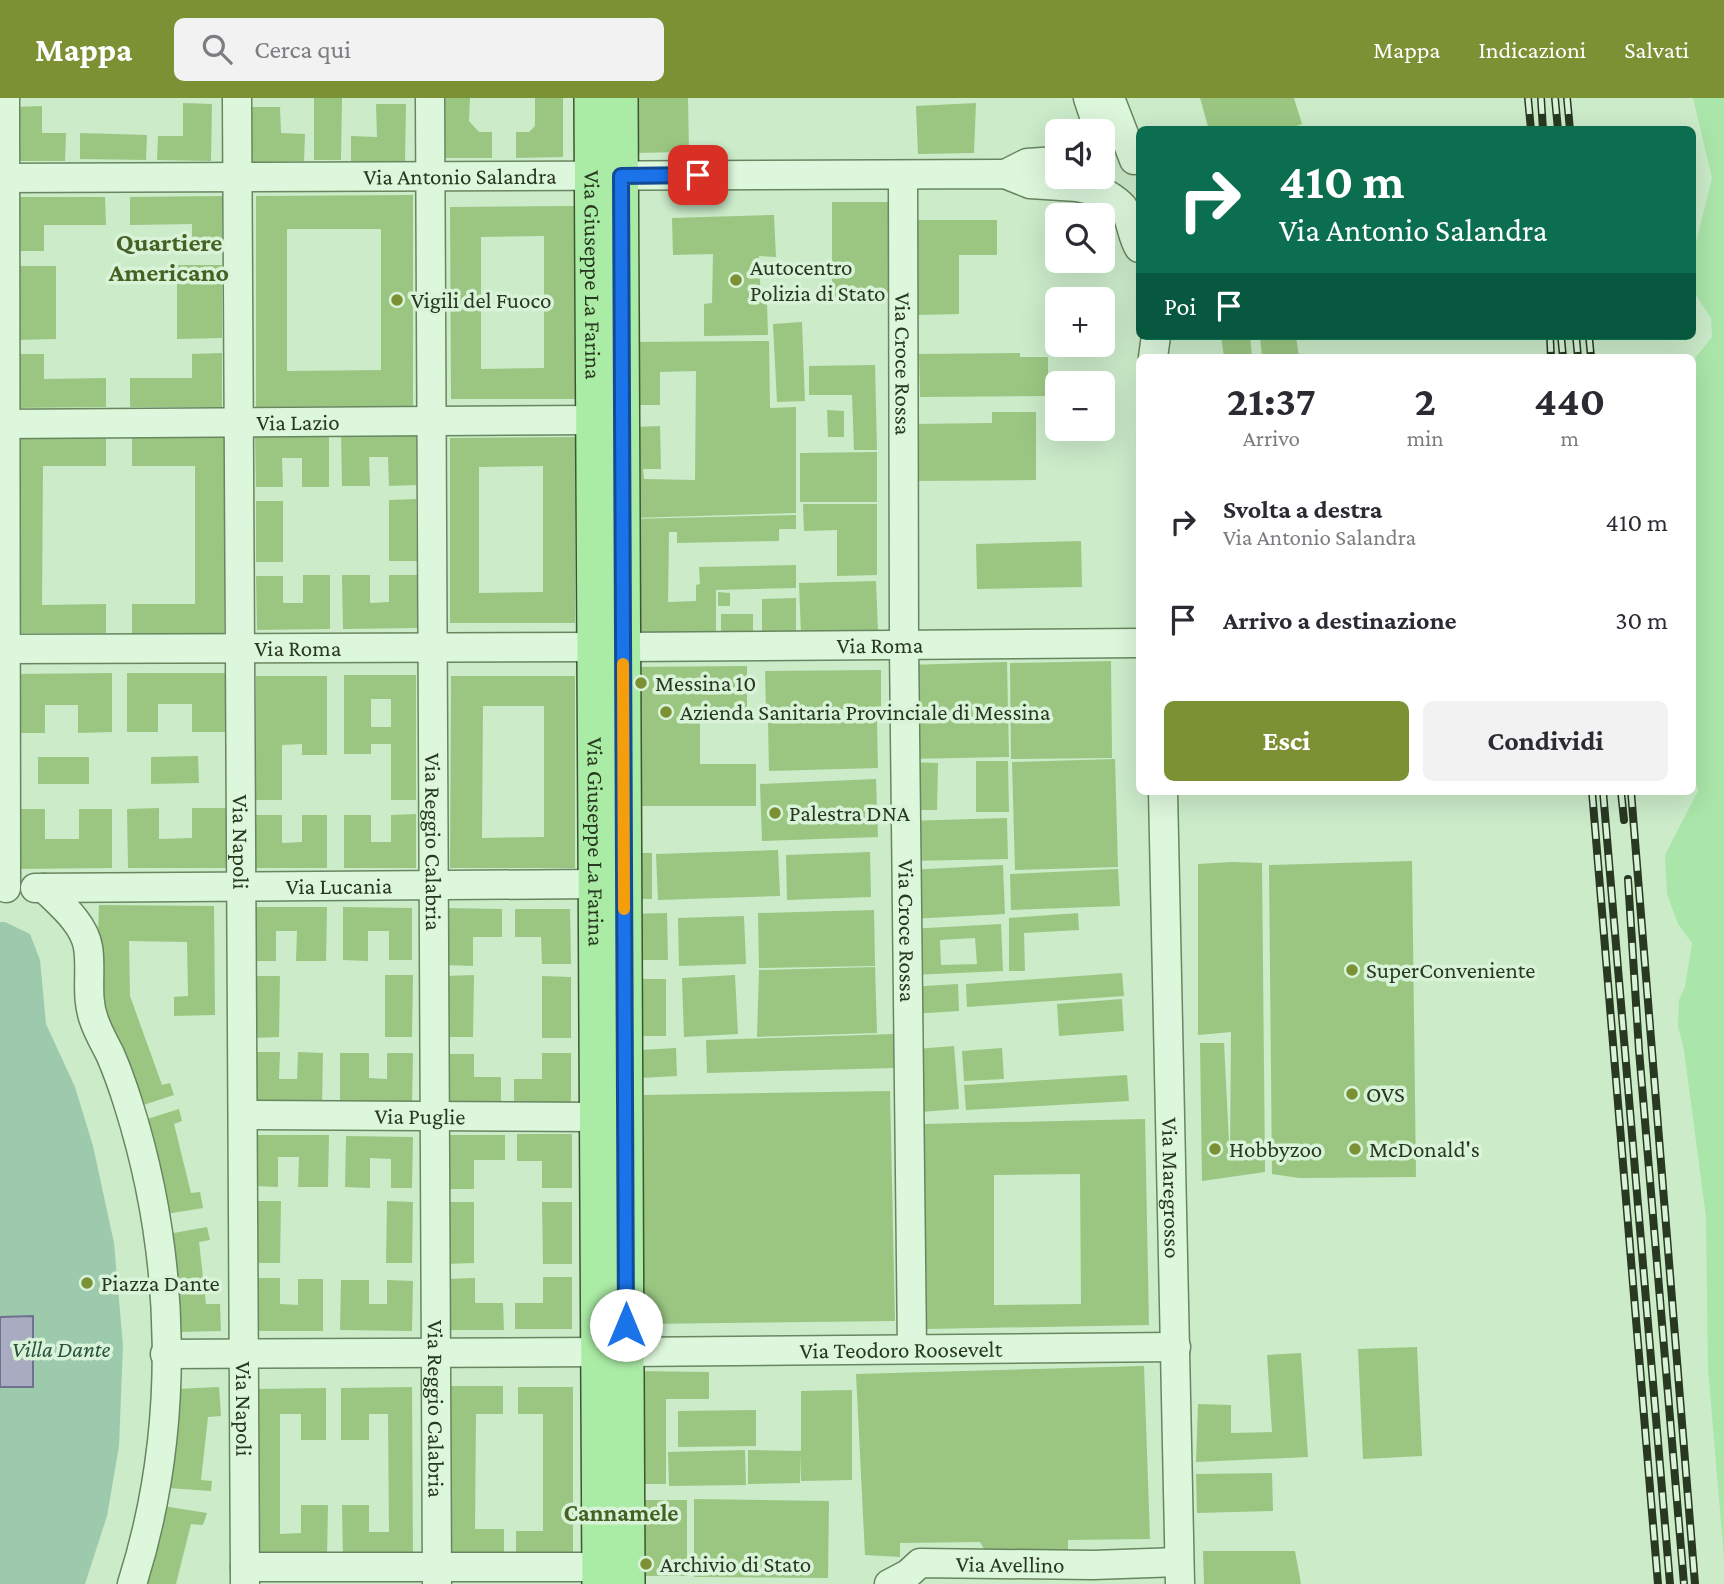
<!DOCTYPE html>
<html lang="it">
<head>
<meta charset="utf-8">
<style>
	:root { --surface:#fff; --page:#f2f2f3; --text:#2b2b33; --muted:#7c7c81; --accent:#7b9134 }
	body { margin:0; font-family:"Crimson Pro",serif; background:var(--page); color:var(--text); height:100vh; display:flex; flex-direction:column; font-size:26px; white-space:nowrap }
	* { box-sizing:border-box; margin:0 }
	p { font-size:23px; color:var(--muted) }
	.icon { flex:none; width:38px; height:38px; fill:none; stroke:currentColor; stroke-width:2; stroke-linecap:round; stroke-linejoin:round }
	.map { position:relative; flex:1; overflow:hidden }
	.side { position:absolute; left:1136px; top:256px; width:560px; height:441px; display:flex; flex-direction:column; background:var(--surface); border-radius:10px; box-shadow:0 7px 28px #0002 }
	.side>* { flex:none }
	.guide { position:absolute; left:1136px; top:28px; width:560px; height:214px; border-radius:10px; box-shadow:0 7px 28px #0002; background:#0b6e4f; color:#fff; overflow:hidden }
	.fabs { position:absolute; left:1045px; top:21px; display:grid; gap:14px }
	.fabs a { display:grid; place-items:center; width:70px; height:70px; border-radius:10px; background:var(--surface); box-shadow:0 7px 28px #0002; font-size:35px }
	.pin { position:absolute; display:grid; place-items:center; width:60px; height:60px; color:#fff; margin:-30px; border-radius:14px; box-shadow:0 4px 10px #0006 }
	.me { position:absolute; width:77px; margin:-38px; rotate:0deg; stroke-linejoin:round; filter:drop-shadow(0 0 5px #0008) }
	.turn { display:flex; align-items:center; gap:24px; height:147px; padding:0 28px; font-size:32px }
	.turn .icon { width:91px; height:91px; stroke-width:2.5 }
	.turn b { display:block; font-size:49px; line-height:60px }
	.then { display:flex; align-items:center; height:66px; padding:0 28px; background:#0003; gap:14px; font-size:26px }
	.eta { display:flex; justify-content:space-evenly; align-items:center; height:119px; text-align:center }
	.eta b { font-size:42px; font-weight:700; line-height:49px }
	.cta { display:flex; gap:14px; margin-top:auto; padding:14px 28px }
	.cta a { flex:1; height:80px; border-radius:10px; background:var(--accent); color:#fff; font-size:28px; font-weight:700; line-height:80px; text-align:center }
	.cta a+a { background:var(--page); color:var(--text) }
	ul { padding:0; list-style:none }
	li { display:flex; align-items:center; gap:21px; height:98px; padding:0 28px }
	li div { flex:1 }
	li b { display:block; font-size:26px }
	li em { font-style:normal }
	header { display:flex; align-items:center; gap:42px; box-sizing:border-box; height:98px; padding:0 35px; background:var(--accent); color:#fff }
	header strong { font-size:33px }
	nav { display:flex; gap:38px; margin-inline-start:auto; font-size:24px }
	.search { width:490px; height:63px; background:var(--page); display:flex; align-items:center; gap:18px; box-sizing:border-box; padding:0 24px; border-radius:10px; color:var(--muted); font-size:26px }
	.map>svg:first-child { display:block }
</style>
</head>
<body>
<header>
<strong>Mappa</strong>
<div class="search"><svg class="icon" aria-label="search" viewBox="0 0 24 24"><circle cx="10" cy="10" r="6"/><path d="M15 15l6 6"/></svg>Cerca qui</div>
<nav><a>Mappa</a><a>Indicazioni</a><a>Salvati</a></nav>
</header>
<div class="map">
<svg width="1724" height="1486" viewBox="0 0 1724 1486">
	<rect width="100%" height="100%" fill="#cbebc9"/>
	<path fill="#9dc9ad" d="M0 824H5L30 836 40 862 46 926 75 989 93 1048 114 1145 123 1248 119 1348 107 1418 85 1486H0Z"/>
	<path fill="#aae5a9" d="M1693 0H1724V1459L1708 1271 1706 1119 1684 952 1678 928 1679 902 1685 889 1692 845 1678 826 1667 796 1665 757 1698 693 1692 672V264L1712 239 1711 220 1692 191V161L1712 80Z"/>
	<path fill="#a9abc0" stroke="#70718e" stroke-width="2" d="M33 1218V1289H0V1219Z"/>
	<g fill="#9ac682" fill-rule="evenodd">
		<path d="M314 0H342L341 62H314Z"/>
		<path d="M443 0H470L469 23 479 34H492V60H443Z"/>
		<path d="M535 0H563V59L516 60V34H529L535 28Z"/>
		<path d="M630 0H688L689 54 631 55Z"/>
		<path d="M1200 0H1294L1302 26 1285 32H1209Z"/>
		<path d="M183 5 212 6 211 63 157 62 158 38H183Z"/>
		<path d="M976 5 974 55 918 56 916 8Z"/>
		<path d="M376 6H406L405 64 351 63V38L377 39Z"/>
		<path d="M42 8V35H66L65 63H14L13 9Z"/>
		<path d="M251 9H280L281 35 305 36 304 63 252 64Z"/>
		<path d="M80 35 147 37 146 62 80 61Z"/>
		<path d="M413 97V308L256 309V98ZM287 131H381V272L287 273Z"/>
		<path d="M222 98V152H192V126L130 127V99Z"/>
		<path d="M14 99H105L106 127H44V153H14Z"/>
		<rect x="832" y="104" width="59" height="98"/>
		<path d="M574 108 575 301H451L450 109ZM544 138V270L481 271V139Z"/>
		<rect x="1045" y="116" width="12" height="30"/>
		<path d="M774 117 776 159 759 158 761 205H767L768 237 704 238V206L712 205 713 156 673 157 672 120Z"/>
		<path d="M916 122H997V157H959V216L917 217Z"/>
		<path d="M177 167H222V240L177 241Z"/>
		<path d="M14 168H56V241L14 242Z"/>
		<path d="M802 224 805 303 777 304 773 226Z"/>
		<path d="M1221 238H1250L1252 259H1224Z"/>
		<path d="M1260 238H1296L1299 259H1262Z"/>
		<path d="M769 243 770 310 796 309V415L631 420 633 329 660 328 661 371H643L644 381 695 382 696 273 660 274V307H632L633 244Z"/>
		<path d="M222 255V309H130V280H192V256Z"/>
		<path d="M1020 255V259H1048V298L920 299 919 256Z"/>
		<path d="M14 256H44V281L106 280V309L14 310Z"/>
		<path d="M875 267 877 352H854L852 297H809V268Z"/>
		<path d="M827 312 844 313V339H828Z"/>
		<path d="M992 314H1036V382L914 383V326L992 325Z"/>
		<path d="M416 333V387L389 388 388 359H369L370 388H342L341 334Z"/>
		<path d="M329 334V389H302V360H282L283 389H256L255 335Z"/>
		<path d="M106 338V368H43L42 507 106 506V535H13V339Z"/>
		<path d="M132 338H225L224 535H132V506H195V368H132Z"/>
		<path d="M575 339V525H450V340ZM543 368V494L479 495V369Z"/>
		<path d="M877 354V404H800V355Z"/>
		<path d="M416 401 417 463H389V402Z"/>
		<rect x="256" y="403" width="27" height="61"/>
		<path d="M803 406H877V477L837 478V432L804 433Z"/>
		<path d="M796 417V431H779V443L677 445V434H669L668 504 696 503V487L700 486 699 469 796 467V490L716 492V543L631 544 630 421Z"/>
		<path d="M1081 443 1082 489 977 491 976 446Z"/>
		<path d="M303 477H330V531L257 532 256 478H283V505H303Z"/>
		<path d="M342 477H370V505L389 504V477H417V530L343 531Z"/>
		<path d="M876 483 878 534 801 537 799 485Z"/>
		<path d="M718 494 730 495V508H718Z"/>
		<path d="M796 500V537H762V501Z"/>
		<rect x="721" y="516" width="32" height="24"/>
		<path d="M1111 563 1112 660 1011 661 1010 565Z"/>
		<path d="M1007 564 1009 659 908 661 907 567Z"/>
		<path d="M747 568V614H700V666H756V708H628V569Z"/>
		<path d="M881 572V611L766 612 765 573Z"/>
		<path d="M112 575V634L78 635V607H45V635H13L14 576Z"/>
		<path d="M127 575H226V634H192V606H158V634H127Z"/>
		<path d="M344 577H416V702H391V646H371V656H344ZM371 601H391V629H371Z"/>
		<path d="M256 578H327V657H302V646L282 647V702H256Z"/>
		<path d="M451 578H575V770H450ZM483 608H544V739L482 740Z"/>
		<path d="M877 623 878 670 769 673 768 625Z"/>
		<path d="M198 658 199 685 151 686V659Z"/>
		<rect x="38" y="659" width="51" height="27"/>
		<path d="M1115 661 1118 769 1015 772 1012 664Z"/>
		<path d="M976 663H1008L1009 714H976Z"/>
		<path d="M908 664 938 665 937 712H906Z"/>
		<path d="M876 681 878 739 762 743 760 686Z"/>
		<path d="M159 710V741L192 740V710H226V770H128L127 711Z"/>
		<path d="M14 711H45V741H79V711H112V770L14 771Z"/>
		<path d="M416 716V770H344V717H371V744H391V717Z"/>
		<path d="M256 717H282V745L302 744V717H327V770H256Z"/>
		<path d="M1007 720 1008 761 907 763 906 723Z"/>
		<path d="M778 752 780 798 658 802 656 756Z"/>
		<path d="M870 754 871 799 787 802 786 757Z"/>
		<rect x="627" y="755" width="25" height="46"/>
		<path d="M1412 763 1416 1079 1299 1080 1272 1076 1269 767Z"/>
		<path d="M1232 764 1262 765 1265 1074 1202 1083 1200 945H1224L1230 1064 1231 934 1198 937V766Z"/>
		<path d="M1003 767 1005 816 910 821 908 772Z"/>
		<path d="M1118 771 1120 808 1011 812 1010 776Z"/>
		<path d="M99 807 214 808 215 917 174 918V899L188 898 187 844 129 843 130 898 162 987 170 985 174 997 137 1009 104 923 98 838Z"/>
		<path d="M252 809H327L326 863H296L297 833H276V863H251Z"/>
		<path d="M343 809 412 810V862H389V833H368V863L343 862Z"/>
		<path d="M445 810 502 811V839H473V868L444 867Z"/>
		<path d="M515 811H570L571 866H542L541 839H515Z"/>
		<path d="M874 812 875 868 759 870 758 815Z"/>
		<path d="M667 815 668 862H630V816Z"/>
		<path d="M1078 815 1079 832 1024 835 1025 873H1009V820Z"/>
		<path d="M744 818 746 866 679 868 678 820Z"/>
		<path d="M1001 826 1003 873 912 877 909 831ZM975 840 977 866 941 867 940 842Z"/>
		<path d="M875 869 877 935 757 939 759 872Z"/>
		<path d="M1122 875 1124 898 967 909 966 886Z"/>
		<path d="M385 877H413L412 939H385Z"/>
		<path d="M474 877 473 939H445V878Z"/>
		<path d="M735 877 738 936 684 939 682 880Z"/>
		<path d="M251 878H280L279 939 251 940Z"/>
		<path d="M542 878 571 879V940H542Z"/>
		<rect x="631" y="881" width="35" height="57"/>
		<path d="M958 886 959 913 911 916 909 889Z"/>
		<path d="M1122 901 1124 933 1059 938 1057 906Z"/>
		<path d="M893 936 894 970 707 975 706 942Z"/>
		<path d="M954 948 959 1011 921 1014 916 951Z"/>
		<path d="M676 950 677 978 641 980 640 952Z"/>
		<path d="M1002 950 1004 981 964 983 962 953Z"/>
		<path d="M251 954H280L279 981H297L298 954 323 955 322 1006 250 1005Z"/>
		<path d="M340 955H369V980L387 981V955H413L412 1007 340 1006Z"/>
		<path d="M542 955H571V1007H514V981H542Z"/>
		<path d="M446 956H474V979H501V1007H445Z"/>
		<path d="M1127 977 1129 1003 966 1012 964 987Z"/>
		<path d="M890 993 895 1223 644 1226V997Z"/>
		<path d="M179 1011 182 1023 174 1026 191 1095 200 1094 203 1110 166 1116 141 1023Z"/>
		<path d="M1145 1021 1149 1227 927 1231 924 1026ZM1080 1076 1081 1206 994 1207V1077Z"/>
		<path d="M517 1036H572V1090H542V1063H517Z"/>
		<path d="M255 1037H329L328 1089H298L299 1059H278V1089L254 1088Z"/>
		<path d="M446 1037H505V1062H474V1091H446Z"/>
		<path d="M346 1038 413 1039 412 1090H391V1061L370 1060V1090L345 1089Z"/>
		<path d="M255 1103H281L280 1165H254Z"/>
		<path d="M387 1103 413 1104 412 1165H386Z"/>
		<path d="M446 1104H474V1165L446 1166Z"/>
		<path d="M542 1104H572V1166H543Z"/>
		<path d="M207 1129 210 1142 199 1144 206 1206H220L221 1233 178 1234 168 1136Z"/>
		<path d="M543 1179H572V1231H515V1205H543Z"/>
		<path d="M256 1180H280V1206L298 1207V1181H323V1233H255Z"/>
		<path d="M475 1180V1205H503L504 1232H447V1181Z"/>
		<path d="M341 1182H369V1206H387V1182L413 1183 412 1233 340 1232Z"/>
		<path d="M1417 1249 1422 1358 1363 1361 1358 1251Z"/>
		<path d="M1301 1255 1308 1359 1196 1364 1198 1306 1231 1307V1335L1272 1334 1267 1257Z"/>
		<path d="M1144 1268 1150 1441 1068 1442V1457L988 1458 980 1444 900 1445V1459L865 1457 856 1276Z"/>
		<path d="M634 1273 709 1274V1301H666V1386H633Z"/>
		<path d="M448 1288H503V1316H476L475 1431H504V1460L447 1459Z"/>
		<path d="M219 1289 221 1318 208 1319 201 1382 212 1383 211 1393 168 1390 176 1291Z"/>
		<path d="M412 1289 413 1460H343L342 1407H369V1434H389L388 1316H369V1342H341V1290Z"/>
		<path d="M518 1289H573V1459H516V1433H543V1316H518Z"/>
		<path d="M326 1290V1342H301V1316H280V1436L301 1435V1407H328L327 1460 256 1461V1291Z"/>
		<path d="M852 1292V1382L801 1383 800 1356V1385L748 1386V1352L801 1353V1293Z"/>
		<path d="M756 1312V1348L678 1349V1313Z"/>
		<path d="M745 1352 746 1387 669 1388 668 1354Z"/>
		<path d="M1272 1375 1273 1413 1197 1415 1196 1376Z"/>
		<path d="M694 1401 829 1403 828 1480 694 1479Z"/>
		<rect x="639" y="1402" width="48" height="76"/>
		<path d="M163 1408 207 1415 203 1427 191 1426 176 1486H146Z"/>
		<path d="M1203 1453H1295L1301 1486H1204Z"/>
	</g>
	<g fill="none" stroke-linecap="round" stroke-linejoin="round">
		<defs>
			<g id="minor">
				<path d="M5 0 6 790"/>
				<path id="s1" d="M237 0 245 1486"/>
				<path id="s2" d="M430 0 437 1486"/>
				<path d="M1088 0 1099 33"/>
				<path d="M1110 0 1134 62"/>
				<path d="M1005 76 1027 65 1057 63"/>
				<path id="s3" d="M903 77 904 548 912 1251"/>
				<path id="s4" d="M0 80 1005 76 1030 86 1077 89 1101 94"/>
				<path d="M1088 81C1097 94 1113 97 1123 109 1132 122 1131 137 1139 150"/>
				<path d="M1153 259 1156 238"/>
				<path id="s5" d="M0 326 594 322"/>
				<path id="s6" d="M623 549 1139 545"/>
				<path id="s7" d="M0 551 595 549"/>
				<path id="s8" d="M1163 693 1180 1486"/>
				<path id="s9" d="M35 790 596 786"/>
				<path d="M44 790C60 806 84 825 88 849 92 873 85 898 94 922 98 934 104 944 110 956 117 972 123 989 128 1005 177 1159 181 1332 132 1486"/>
				<path id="s10" d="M243 1017 597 1019"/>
				<path id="s11" d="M626 1254 1176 1249"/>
				<path d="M165 1256 599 1254"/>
				<path d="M245 1469H600"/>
				<path id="s12" d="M889 1486 908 1476 920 1465 1093 1467 1179 1464"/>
			</g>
			<g id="major">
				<path id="s13" d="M592 0 600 1486"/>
				<path d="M620 0 627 1486"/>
			</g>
		</defs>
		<use href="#minor" stroke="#68865f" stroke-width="31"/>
		<use href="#major" stroke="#3d5533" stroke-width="38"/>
		<use href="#minor" stroke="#ddf7dc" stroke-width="28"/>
		<use href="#major" stroke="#aaeba5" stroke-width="35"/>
		<defs>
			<g id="rail">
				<path d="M1528 0 1531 32"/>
				<path d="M1541 0 1543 32"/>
				<path d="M1555 0 1558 32"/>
				<path d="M1567 0 1570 32"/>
				<path d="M1550 238 1551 259"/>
				<path d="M1561 238 1563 259"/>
				<path d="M1576 238 1578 259"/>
				<path d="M1589 238 1591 259"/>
				<path d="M1592 693 1658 1486"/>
				<path d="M1603 693 1670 1486"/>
				<path d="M1621 693 1624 722"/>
				<path d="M1631 693 1695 1486"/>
				<path d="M1628 781 1639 952 1684 1486"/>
			</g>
		</defs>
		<use href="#rail" stroke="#283821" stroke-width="8"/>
		<use href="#rail" stroke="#d9f3d8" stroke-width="5" stroke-dasharray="16" stroke-linecap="butt"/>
	</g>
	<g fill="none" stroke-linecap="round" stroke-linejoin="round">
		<defs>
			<path id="route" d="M626 1227 621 78 698 77"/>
		</defs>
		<use href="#route" stroke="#114b97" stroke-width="18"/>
		<use href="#route" stroke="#1a73e8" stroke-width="12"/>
		<path stroke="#f59e0b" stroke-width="12" d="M623 566 624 811"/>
	</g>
	<g fill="#7b9134" stroke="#d9f3d8" stroke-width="2.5">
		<circle cx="736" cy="182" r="7"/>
		<circle cx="397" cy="202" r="7"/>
		<circle cx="641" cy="585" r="7"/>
		<circle cx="666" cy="614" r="7"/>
		<circle cx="775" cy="715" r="7"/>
		<circle cx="1352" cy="872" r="7"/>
		<circle cx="1352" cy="996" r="7"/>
		<circle cx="1215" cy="1051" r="7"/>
		<circle cx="1355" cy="1051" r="7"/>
		<circle cx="87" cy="1185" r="7"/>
		<circle cx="646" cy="1466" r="7"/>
	</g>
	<g text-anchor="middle" stroke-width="7" stroke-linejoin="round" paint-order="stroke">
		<g font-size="23" fill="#283821" stroke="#d9f3d8">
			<text dy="8" stroke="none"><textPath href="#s4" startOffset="460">Via Antonio Salandra</textPath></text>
			<text dy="8" stroke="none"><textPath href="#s13" startOffset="177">Via Giuseppe La Farina</textPath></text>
			<text dy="8" stroke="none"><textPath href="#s3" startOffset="189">Via Croce Rossa</textPath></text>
			<text dy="8" stroke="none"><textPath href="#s5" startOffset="298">Via Lazio</textPath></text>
			<text dy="8" stroke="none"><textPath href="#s6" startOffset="257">Via Roma</textPath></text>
			<text dy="8" stroke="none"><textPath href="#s7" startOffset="298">Via Roma</textPath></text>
			<text dy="8" stroke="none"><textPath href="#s1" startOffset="744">Via Napoli</textPath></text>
			<text dy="8" stroke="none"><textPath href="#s2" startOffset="744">Via Reggio Calabria</textPath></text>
			<text dy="8" stroke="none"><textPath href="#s13" startOffset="744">Via Giuseppe La Farina</textPath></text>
			<text dy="8" stroke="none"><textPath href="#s9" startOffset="304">Via Lucania</textPath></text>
			<text dy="8" stroke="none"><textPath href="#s3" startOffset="756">Via Croce Rossa</textPath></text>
			<text dy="8" stroke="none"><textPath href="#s10" startOffset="177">Via Puglie</textPath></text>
			<text dy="8" stroke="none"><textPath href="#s8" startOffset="397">Via Maregrosso</textPath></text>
			<text dy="8" stroke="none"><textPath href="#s11" startOffset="275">Via Teodoro Roosevelt</textPath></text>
			<text dy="8" stroke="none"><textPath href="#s1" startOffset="1311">Via Napoli</textPath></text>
			<text dy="8" stroke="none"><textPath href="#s2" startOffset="1311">Via Reggio Calabria</textPath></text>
			<text dy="8" stroke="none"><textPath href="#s12" startOffset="128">Via Avellino</textPath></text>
		</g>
		<g font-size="23" fill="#283821" stroke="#d9f3d8" text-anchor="start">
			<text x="750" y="177">Autocentro<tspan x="750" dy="26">Polizia di Stato</tspan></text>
			<text x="411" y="210">Vigili del Fuoco</text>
			<text x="655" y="593">Messina 10</text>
			<text x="680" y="622">Azienda Sanitaria Provinciale di Messina</text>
			<text x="789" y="723">Palestra DNA</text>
			<text x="1366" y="880">SuperConveniente</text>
			<text x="1366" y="1004">OVS</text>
			<text x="1229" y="1059">Hobbyzoo</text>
			<text x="1369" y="1059">McDonald's</text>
			<text x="101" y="1193">Piazza Dante</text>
			<text x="660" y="1474">Archivio di Stato</text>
		</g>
		<g font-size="23" font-style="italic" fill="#2a533e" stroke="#d9f3d8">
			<text x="61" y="1259">Villa Dante</text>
		</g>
		<g font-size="24" font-weight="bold" fill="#466124" stroke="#d9f3d8">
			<text x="621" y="1423">Cannamele</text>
		</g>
		<g font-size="26" font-weight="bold" fill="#466124" stroke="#d9f3d8">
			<text x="169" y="153">Quartiere<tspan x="169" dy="30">Americano</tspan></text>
		</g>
	</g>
</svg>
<div class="fabs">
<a><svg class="icon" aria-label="sound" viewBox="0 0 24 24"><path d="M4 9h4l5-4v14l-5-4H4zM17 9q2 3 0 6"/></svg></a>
<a><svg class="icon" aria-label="search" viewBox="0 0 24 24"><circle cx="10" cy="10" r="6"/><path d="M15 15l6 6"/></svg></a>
<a>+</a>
<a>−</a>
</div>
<div class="pin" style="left:698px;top:77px;background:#d93025"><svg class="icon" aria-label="arrive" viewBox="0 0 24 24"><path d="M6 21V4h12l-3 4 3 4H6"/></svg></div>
<svg class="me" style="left:626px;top:1227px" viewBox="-20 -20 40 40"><circle r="19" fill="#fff"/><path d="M0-13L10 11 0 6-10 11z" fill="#1a73e8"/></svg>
<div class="guide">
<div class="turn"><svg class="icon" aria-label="right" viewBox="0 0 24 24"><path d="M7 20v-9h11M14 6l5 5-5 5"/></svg><div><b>410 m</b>Via Antonio Salandra</div></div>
<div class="then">Poi<svg class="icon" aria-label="arrive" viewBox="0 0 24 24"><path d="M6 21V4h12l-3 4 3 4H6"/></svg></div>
</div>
<section class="side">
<div class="eta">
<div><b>21:37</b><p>Arrivo</p></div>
<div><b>2</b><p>min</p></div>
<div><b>440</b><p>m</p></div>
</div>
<ul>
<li><svg class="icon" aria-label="right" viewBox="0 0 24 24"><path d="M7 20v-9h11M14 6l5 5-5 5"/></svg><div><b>Svolta a destra</b><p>Via Antonio Salandra</p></div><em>410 m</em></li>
<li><svg class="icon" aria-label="arrive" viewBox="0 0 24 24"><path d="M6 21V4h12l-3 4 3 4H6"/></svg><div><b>Arrivo a destinazione</b></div><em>30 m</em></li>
</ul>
<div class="cta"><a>Esci</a><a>Condividi</a></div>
</section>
</div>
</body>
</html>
